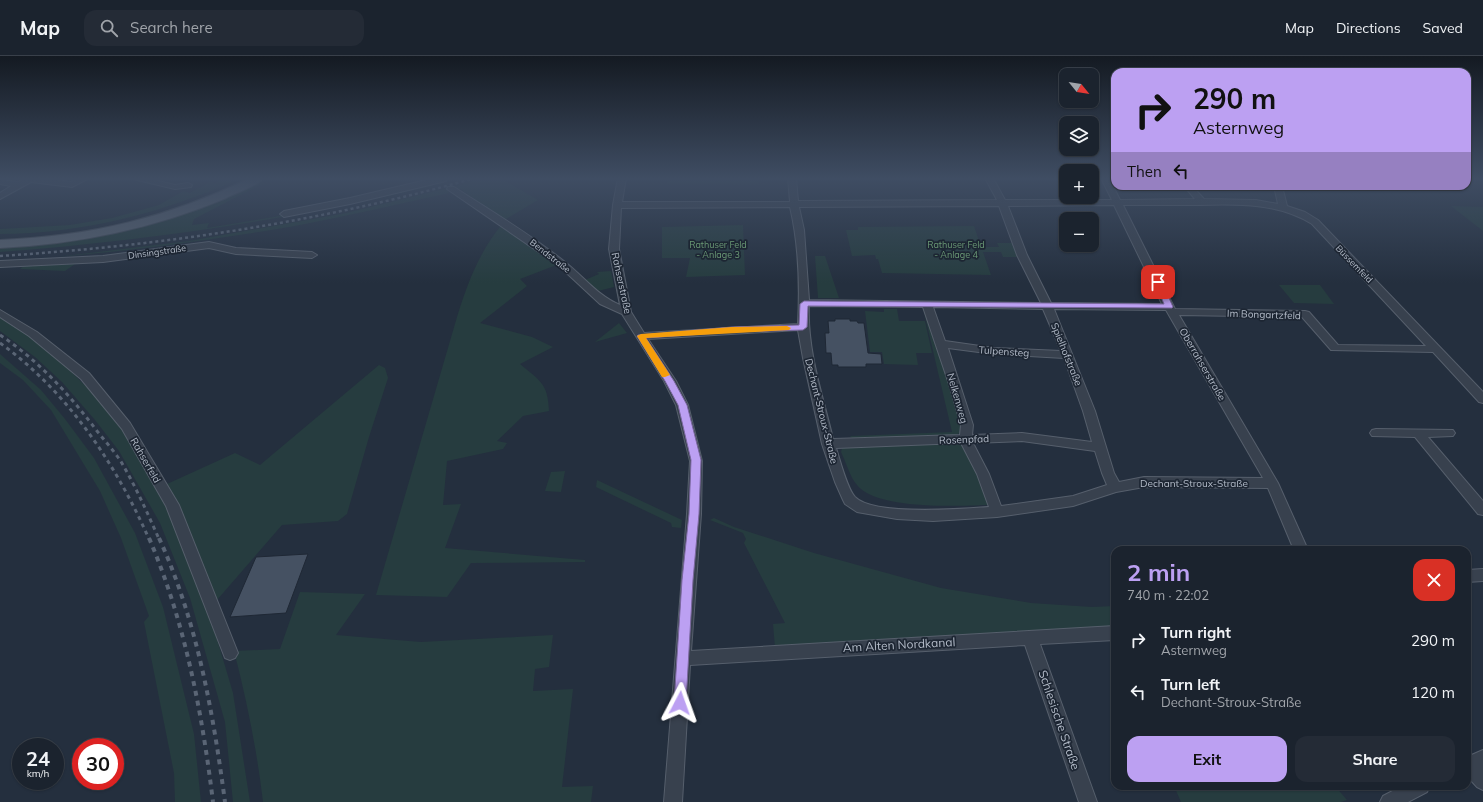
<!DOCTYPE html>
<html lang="en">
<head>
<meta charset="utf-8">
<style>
	:root { --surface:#1b232e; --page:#242b36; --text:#f1f3f6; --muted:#a0a4aa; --line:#39404a; --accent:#bca0f2 }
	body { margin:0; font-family:Mulish,sans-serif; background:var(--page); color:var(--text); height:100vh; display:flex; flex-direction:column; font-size:15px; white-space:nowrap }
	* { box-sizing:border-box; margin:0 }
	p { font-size:13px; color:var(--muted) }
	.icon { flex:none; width:22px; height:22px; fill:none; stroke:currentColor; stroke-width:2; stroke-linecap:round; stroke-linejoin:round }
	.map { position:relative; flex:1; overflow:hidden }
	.drawer { position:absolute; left:1111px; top:490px; width:360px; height:244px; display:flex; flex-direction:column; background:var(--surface); border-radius:12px; box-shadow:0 1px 3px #0004,0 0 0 1px var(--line) }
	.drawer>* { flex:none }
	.banner { position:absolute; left:1111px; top:12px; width:360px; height:122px; border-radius:12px; box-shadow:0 1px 3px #0004,0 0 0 1px var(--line); background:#bca0f2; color:#111; overflow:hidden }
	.needle { width:26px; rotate:120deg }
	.controls { position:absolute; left:1059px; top:12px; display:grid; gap:8px }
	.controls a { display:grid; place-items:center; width:40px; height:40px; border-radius:8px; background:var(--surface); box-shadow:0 1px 3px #0004,0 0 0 1px var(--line); font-size:20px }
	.speed { position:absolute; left:12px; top:682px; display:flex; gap:8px; font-size:20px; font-weight:700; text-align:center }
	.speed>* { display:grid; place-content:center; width:52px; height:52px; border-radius:50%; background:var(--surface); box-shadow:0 1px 3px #0004,0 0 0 1px var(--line); line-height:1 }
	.speed small { font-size:10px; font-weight:400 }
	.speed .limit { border:6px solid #d22; background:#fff; color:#111 }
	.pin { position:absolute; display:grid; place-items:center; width:34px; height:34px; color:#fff; margin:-17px; border-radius:8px; box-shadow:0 2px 6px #0006 }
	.me { position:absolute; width:44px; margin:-22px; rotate:4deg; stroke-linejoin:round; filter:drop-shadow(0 0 3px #0008) }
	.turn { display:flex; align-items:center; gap:14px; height:84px; padding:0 16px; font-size:18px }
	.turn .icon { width:52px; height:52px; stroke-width:2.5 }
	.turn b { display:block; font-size:28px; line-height:34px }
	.then { display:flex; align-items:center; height:38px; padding:0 16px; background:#0003; gap:8px; font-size:15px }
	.round { display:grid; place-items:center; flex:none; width:42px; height:42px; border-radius:12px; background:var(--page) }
	.headline { display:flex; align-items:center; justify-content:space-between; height:68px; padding:0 16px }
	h1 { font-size:24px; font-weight:700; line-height:30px; color:var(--accent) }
	.cta { display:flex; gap:8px; margin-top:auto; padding:8px 16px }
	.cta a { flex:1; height:46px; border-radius:12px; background:var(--accent); color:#111; font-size:16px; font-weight:700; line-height:46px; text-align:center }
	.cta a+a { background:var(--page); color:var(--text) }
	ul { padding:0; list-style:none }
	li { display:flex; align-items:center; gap:12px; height:52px; padding:0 16px }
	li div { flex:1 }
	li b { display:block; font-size:15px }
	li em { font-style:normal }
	header { display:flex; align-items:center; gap:24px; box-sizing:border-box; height:56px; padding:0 20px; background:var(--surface); border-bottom:1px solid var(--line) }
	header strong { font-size:19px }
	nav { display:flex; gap:22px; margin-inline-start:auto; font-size:14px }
	.search { width:280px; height:36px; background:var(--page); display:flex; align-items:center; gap:10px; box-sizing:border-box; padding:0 14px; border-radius:12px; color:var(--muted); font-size:15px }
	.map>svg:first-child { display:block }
</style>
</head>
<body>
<header>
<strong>Map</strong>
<div class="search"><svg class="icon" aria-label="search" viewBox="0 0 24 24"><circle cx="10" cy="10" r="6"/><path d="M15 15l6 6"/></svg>Search here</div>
<nav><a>Map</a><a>Directions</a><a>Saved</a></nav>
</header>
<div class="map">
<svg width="1483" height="746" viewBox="0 0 1483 746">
	<rect width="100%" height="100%" fill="#242f3e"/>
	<g fill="#263c3f">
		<path d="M223 122H241C166 156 83 178 0 178V173L70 169 112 162 159 149 183 135 190 137 210 126 215 127Z"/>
		<path d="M483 122H500L538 144 504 164 495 160 461 133 457 134 452 131Z"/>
		<path d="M667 122H758L759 129 667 128Z"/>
		<path d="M441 124 444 127C297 163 152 184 0 196V190L96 180 260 127 262 128 194 163 192 169 209 167 207 172 292 158Z"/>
		<path d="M448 132 449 137C398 148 347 160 295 170 197 187 99 199 0 205L56 201 189 185 346 157Z"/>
		<path d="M1451 150 1483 151V175Z"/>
		<path d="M503 167 559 208 520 223 527 230 480 267 532 281 553 291 520 308C540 325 548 327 549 355L523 360 497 385 507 387 503 393 447 405 443 449 461 448 445 492 585 504V506L471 507 447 541 376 539 457 261C468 226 479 196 503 167Z"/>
		<path d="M743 169 745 219 686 221 690 202H662V171Z"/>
		<path d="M974 170 981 191H999L997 187H1013L1019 201H1003L1001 196H983L991 219 882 217 878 203H876L875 199 852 200 846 174H858V171Z"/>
		<path d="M815 200H825L839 242H818Z"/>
		<path d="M75 208 65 215 20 213 25 209Z"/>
		<path d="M611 215 614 231 598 235 585 224 599 218 597 216Z"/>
		<path d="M1279 229H1320L1334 248 1294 247Z"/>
		<path d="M923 252H925L963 368 961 376 953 381 854 384 850 380 952 376Z"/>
		<path d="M884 253H897L899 265H925L932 297H916L918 309 884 308 882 296H870L865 255 884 256Z"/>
		<path d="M0 261 28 279 60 305 100 344 132 388 175 466 207 549 233 637 250 746H233L225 666 190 542 160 467 119 395 95 364 62 326 35 301 0 275Z"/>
		<path d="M619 267 627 277 595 286Z"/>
		<path d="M0 298 41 334 65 363 94 402 135 477 163 551 194 678 201 746H175L174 717 144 566 149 560 121 482 100 435 51 354 23 324 0 307Z"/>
		<path d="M379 309 385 312 388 322 369 381 347 458 338 465 282 469 217 544 190 475 167 428 235 397 260 409Z"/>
		<path d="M951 386 960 388 968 396 989 447 987 449C957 450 877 454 857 429 850 421 846 406 841 396L842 392Z"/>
		<path d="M565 415 561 436 545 435 551 416Z"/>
		<path d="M597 424 682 464 681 472 672 471 671 467 596 431Z"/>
		<path d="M714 462 734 471 814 497 941 532 1031 547 1092 551 1115 550V572L775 592 773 568 785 567 744 487 746 483 743 477 710 464Z"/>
		<path d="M300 536 365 538 336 579 421 586 553 579 549 611 535 613 533 635 573 633 562 731 593 730 591 746H263C257 695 247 645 234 595L280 593Z"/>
		<path d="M1174 730H1335L1347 744 1341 746H1181Z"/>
	</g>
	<g fill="#455162" stroke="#1f2835">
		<path d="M835 263H850V265H857L858 267H864L868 297 881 298 882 308H866V311H838V309H832L831 297H826L825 277H829L828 265H835Z"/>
		<path d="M308 498 286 557 230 561 256 501Z"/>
	</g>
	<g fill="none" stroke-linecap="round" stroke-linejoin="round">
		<defs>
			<g id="minor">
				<path d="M25 122H43L71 126 78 122H89L72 131 31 126 0 143V137L11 130 0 128V124L18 126Z"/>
				<path d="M129 122H146L175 129 188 127 192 129 191 131 175 133Z"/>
				<path d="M435 122 447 123 446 125 350 148 284 161 280 158 284 155 350 142Z"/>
				<path d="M618 122H626L622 146H790L788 122H796L798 145 997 144 985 122H993L1005 144H1112L1101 122H1109L1120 144 1195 143 1184 130H1192L1204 143 1256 144 1278 148 1274 130H1282L1287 150 1305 156 1318 164 1483 336V347L1479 346 1433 296 1331 294 1302 261 1179 259 1278 427 1308 494H1294L1268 432 1144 431 1116 436 1073 450 997 461 933 465 897 463 857 456 845 448 843 444 835 426 822 388 803 302 798 274 648 283 676 325 688 349 702 405 701 458 691 595 1115 570V584L1040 588 1097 746H1079L1025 589 690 609 682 746H664L687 458 690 405 676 349 664 325 622 258 600 248 559 210 447 133 448 131H454C491 155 530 178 565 206 584 221 598 240 620 249L609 193 613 149ZM1114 149 1162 248 1051 247 1027 199 1008 150ZM1123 149C1147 149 1172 149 1196 149 1236 148 1276 146 1312 168L1426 290 1338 289 1309 256 1305 255 1175 253ZM999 150 1017 199 1041 247 809 244 804 174 799 151ZM790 151C799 189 800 229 798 268L644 277 631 256 619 193 621 152ZM809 250 923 251 949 328 961 369 960 379 833 383C823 340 807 295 809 250ZM933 251 1043 253 1061 295 994 292 945 285ZM1054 253 1166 254 1263 422 1144 421 1119 426 1114 417 1095 355ZM948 292 994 298 1064 302 1083 355 1092 386 1022 377 972 379 973 369ZM1022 385 1095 395 1102 417 1107 429 1073 440 1001 450 989 418 973 387ZM961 387 977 418 989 451C962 453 873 460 855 441 847 432 840 404 836 392Z"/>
				<path d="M209 186 236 192 312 196 317 199 312 202 236 198 209 192 103 206 0 211V205L103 200Z"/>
				<path d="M0 254 37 276 89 317 130 367 179 449 238 597 235 602 230 604 225 602 166 450 122 373 81 323 29 280 0 261Z"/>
				<path d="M1376 373 1453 374 1455 377 1453 380 1428 381 1483 445V459L1478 458 1415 381 1372 380 1370 377 1372 374Z"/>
				<path d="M1483 513V525L1467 526V514Z"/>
				<path d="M1483 694V734L1477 731 1467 720V701Z"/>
				<path d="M1402 730H1430L1427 736 1408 746H1380L1383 740Z"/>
			</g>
			<path id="major" d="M250 122H264C257 130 234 138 224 143 152 173 78 188 0 192V184C91 180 167 162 250 122Z"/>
		</defs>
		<use href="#minor" stroke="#565f6c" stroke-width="2"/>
		<use href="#major" stroke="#414a57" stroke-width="2"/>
		<use href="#minor" fill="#38414e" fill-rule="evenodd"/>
		<use href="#major" fill="#56606e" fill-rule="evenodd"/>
		<path stroke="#5a6575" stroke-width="2.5" stroke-dasharray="3 3" stroke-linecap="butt" d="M0 200C160 190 321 166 475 122"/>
		<g stroke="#5a6575" stroke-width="3" stroke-dasharray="4 4" stroke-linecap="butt">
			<path d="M0 279C39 305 69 338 97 375 105 385 113 394 120 404 135 429 147 456 159 483"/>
			<path d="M0 287C67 335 116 408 149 483"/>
		</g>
		<g stroke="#5a6575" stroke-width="4" stroke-dasharray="5 5" stroke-linecap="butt">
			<path d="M149 482C185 566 202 656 213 746"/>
			<path d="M159 482C197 565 213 656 225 746"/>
		</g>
	</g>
	<linearGradient id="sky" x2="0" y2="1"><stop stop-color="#141a22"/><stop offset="0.54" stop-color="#3f4d63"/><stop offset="1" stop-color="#3f4d63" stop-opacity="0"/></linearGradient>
	<rect width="1483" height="227" fill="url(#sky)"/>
	<path fill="#bca0f2" stroke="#7a689d" d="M1158 224 1162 226 1173 251 1172 252 808 250 807 271 803 274 732 276 646 282 674 325 687 349 701 404 699 458 693 524 686 647 684 651 680 653 676 651 674 647 682 524 689 458 691 404 678 349 665 325 637 280 638 279 732 271 799 269 800 248 804 245 1164 248 1155 226Z"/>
	<path fill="#f59e0b" d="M787 270 791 272 789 274 646 282 670 319 665 321H662L637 280 641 278 732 271Z"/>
	<g text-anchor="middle" stroke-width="3.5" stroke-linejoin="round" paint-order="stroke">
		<g font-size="9" fill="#6b9a76" stroke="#1d2633">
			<text x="718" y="192">Rathuser Feld<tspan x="718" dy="10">- Anlage 3</tspan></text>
			<text x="956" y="192">Rathuser Feld<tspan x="956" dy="10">- Anlage 4</tspan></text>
		</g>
		<g font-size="9" fill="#b4bcc9" stroke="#1d2633">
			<text transform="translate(157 196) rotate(-8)" y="3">Dinsingstraße</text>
			<text transform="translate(550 200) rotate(38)" y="3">Bendstraße</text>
			<text transform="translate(1354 208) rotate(46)" y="3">Büssemfeld</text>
		</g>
		<g font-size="10" fill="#b4bcc9" stroke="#1d2633">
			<text transform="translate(622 227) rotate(78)" y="4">Rahserstraße</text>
			<text transform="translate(1264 258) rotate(2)" y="4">Im Bongartzfeld</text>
			<text transform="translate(1004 295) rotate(4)" y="4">Tulpensteg</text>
			<text transform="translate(1067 298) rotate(68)" y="4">Spielhofstraße</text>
			<text transform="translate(1203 308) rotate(60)" y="4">Oberrahserstraße</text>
			<text transform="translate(958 342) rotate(74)" y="4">Nelkenweg</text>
			<text transform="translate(822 355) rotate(76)" y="4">Dechant-Stroux-Straße</text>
			<text transform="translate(964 383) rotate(-2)" y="4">Rosenpfad</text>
			<text transform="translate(146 404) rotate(60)" y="4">Rahserfeld</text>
			<text x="1194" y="431">Dechant-Stroux-Straße</text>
		</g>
		<g font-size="12" fill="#b4bcc9" stroke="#1d2633">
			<text transform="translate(899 589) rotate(-3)" y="4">Am Alten Nordkanal</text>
			<text transform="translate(1059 664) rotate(71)" y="4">Schlesische Straße</text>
		</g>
	</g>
</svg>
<div class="controls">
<a><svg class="needle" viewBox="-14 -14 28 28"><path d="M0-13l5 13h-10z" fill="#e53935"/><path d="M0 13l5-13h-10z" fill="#a0a4aa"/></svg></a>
<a><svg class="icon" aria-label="layers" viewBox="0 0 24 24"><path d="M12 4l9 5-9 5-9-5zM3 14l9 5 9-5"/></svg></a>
<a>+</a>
<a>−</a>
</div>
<div class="speed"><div>24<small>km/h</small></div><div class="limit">30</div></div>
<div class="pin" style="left:1158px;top:226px;background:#d93025"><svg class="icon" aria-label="arrive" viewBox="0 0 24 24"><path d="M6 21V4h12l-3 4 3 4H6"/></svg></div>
<svg class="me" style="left:680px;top:647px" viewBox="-20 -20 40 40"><path d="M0-17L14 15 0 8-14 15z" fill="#bca0f2" stroke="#fff" stroke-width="4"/></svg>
<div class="banner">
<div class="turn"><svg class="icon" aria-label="right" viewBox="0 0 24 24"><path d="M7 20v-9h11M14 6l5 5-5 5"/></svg><div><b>290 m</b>Asternweg</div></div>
<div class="then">Then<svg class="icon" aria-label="left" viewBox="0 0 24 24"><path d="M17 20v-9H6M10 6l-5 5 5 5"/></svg></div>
</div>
<section class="drawer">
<div class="headline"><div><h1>2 min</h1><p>740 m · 22:02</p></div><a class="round" style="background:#d93025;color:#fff"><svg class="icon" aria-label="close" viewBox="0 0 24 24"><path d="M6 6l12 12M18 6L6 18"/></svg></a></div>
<ul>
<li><svg class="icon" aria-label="right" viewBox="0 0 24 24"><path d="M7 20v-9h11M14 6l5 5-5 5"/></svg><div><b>Turn right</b><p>Asternweg</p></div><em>290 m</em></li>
<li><svg class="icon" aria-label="left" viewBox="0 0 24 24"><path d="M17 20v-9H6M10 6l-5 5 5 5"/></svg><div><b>Turn left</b><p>Dechant-Stroux-Straße</p></div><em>120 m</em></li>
</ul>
<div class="cta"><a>Exit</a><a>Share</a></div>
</section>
</div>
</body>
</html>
